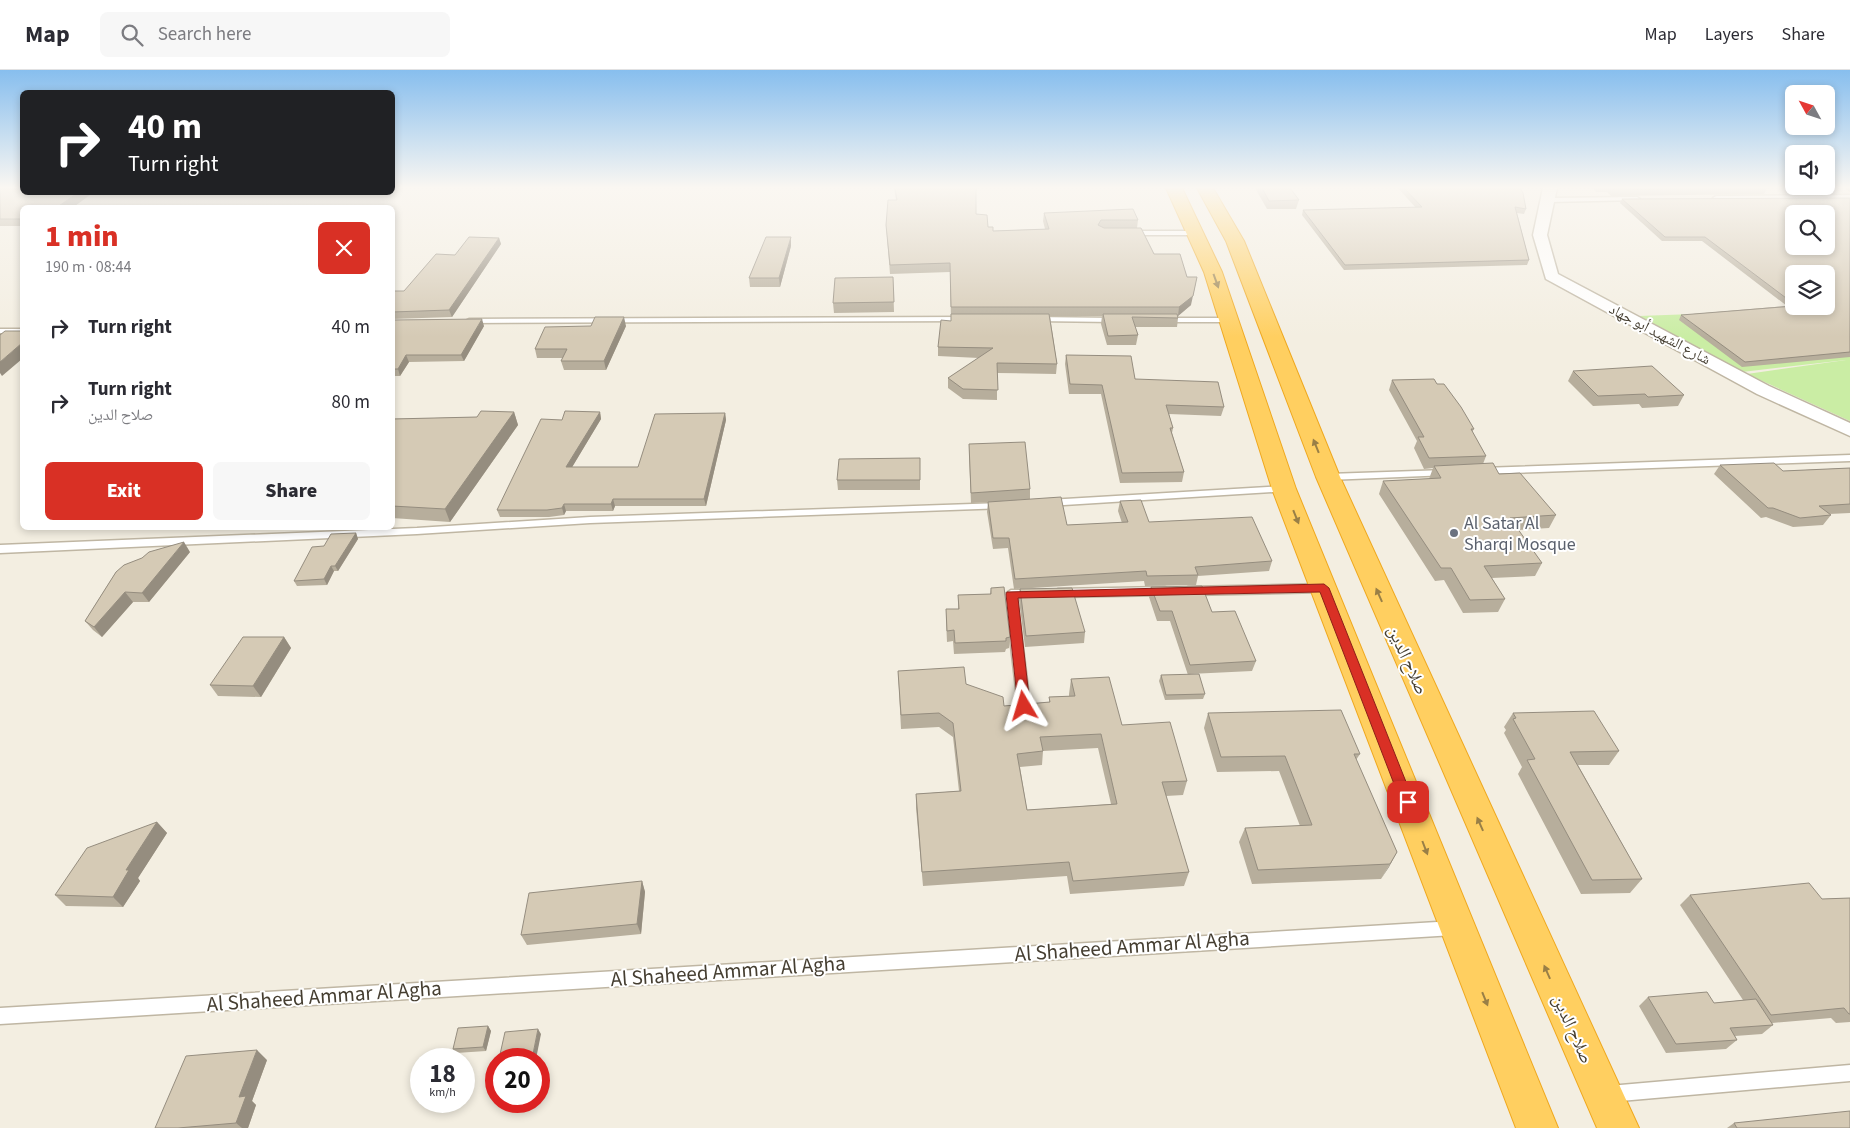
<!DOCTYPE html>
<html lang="en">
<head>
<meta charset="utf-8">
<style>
	:root { --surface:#fff; --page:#f7f7f7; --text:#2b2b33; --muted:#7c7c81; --line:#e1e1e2; --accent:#d93025 }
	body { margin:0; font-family:"Source Sans 3","Noto Naskh Arabic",sans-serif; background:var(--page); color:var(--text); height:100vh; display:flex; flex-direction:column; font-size:19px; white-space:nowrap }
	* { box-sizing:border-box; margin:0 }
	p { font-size:16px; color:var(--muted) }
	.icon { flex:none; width:28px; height:28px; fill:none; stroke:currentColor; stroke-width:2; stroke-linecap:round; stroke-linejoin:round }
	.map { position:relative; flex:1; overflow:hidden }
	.side { position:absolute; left:20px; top:135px; width:375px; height:325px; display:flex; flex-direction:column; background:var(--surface); border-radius:8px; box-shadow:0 2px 8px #0003 }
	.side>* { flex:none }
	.hud { position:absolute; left:20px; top:20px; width:375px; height:105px; border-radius:8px; box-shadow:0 2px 8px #0003; background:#202124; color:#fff; overflow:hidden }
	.needle { width:32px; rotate:310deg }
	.controls { position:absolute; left:1785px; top:15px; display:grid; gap:10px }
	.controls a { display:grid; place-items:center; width:50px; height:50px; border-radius:8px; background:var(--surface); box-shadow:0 2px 8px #0003; font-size:25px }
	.speed { position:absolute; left:410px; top:978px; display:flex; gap:10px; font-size:25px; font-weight:700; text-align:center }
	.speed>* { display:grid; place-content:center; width:65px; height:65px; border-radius:50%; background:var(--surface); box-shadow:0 2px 8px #0003; line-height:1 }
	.speed small { font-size:12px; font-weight:400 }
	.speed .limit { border:8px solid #d22; background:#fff; color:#111 }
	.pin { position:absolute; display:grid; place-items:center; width:42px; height:42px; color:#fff; margin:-21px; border-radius:10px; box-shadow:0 2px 8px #0006 }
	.me { position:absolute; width:55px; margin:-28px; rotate:353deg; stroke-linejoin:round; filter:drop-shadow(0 0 4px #0008) }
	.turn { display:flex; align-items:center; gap:18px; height:105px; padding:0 25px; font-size:22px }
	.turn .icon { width:65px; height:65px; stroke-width:2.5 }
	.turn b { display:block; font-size:35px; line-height:42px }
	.round { display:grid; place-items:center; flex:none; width:52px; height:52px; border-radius:8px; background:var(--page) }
	.headline { display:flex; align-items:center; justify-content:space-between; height:85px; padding:0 25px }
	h1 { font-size:30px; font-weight:800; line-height:38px; color:var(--accent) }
	.button { display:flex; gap:10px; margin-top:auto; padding:10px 25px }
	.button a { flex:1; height:58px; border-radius:8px; background:var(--accent); color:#fff; font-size:20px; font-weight:800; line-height:58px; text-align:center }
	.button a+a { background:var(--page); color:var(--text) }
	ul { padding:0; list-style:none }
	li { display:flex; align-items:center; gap:15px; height:75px; padding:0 25px }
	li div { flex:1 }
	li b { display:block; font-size:19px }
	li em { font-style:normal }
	header { display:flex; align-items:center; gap:30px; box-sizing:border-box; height:70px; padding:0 25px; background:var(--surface); border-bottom:1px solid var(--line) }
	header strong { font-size:24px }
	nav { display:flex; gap:28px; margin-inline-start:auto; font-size:18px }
	.search { width:350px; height:45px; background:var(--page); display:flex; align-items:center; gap:12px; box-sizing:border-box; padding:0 18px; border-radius:8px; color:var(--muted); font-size:19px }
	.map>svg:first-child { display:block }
</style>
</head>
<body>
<header>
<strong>Map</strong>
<div class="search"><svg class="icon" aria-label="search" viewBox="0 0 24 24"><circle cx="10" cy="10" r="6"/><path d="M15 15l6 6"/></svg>Search here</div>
<nav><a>Map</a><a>Layers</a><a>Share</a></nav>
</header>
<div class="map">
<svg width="1850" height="1058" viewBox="0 0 1850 1058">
	<rect width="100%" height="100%" fill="#f3eee1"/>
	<path fill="#caeda4" d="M1850 238V351L1747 304 1846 290 1742 302 1639 246Z"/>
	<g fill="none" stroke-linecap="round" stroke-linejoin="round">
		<defs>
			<g id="lane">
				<path d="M1850 125V129L1716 130 1713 128 1716 126Z"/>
				<path d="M1637 127 1640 129 1639 130 1549 132 1546 130 1549 128Z"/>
				<path d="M1126 161H1195L1199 163 1195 165H1129L1125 163Z"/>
				<path d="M965 247H968V251L469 253 465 251 469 249Z"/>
				<path d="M1033 247 1115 248 1119 250 1115 252 1036 251H1033Z"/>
				<path d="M1161 248H1230L1234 250 1230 252H1161Z"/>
				<rect x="0" y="259" width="22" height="4"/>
				<path d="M1850 385V391L1482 404 1477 401 1482 398Z"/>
				<path d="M1446 400 1451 403 1449 405 1328 410 1323 407 1328 404Z"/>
				<path d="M1284 416 1288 417 1289 419 1288 421 1048 436 1043 433 1048 430Z"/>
				<path d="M1002 433 1006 434 1007 436 1006 438 590 453 417 464 0 483V475L417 458 590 447Z"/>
				<path d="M1324 514 1330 518 1324 522 1188 525 1182 521 1188 517Z"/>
				<path d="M1165 517 1171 521 1165 525 1058 527 1052 523 1058 519Z"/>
				<path d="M1011 520H1035L1041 524 1035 528H1017L1030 636 1028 639H1020L1018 636 1005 524Z"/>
				<path d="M1454 851 1459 853 1461 858 1459 863 1454 865 0 954V938Z"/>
				<path d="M1850 995V1011L1609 1032 1603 1030 1601 1024 1603 1018 1609 1016Z"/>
			</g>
			<path id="street" d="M1543 118H1557L1547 165 1558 204 1769 316 1850 353V366L1757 324 1546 209 1533 165Z"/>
			<g id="highway">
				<path d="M1166 118H1182L1222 202 1296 419 1558 1058H1516L1272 419 1204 202Z"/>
				<path d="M1197 118H1213L1244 171 1340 407 1639 1058H1597L1316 407 1226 171Z"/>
			</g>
		</defs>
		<use href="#lane" stroke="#bfb6a3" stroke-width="3"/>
		<use href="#street" stroke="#bfb6a3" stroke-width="3"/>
		<use href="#highway" stroke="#efa81f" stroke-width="2"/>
		<use href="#lane" fill="#fff" fill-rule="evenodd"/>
		<use href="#street" fill="#fff" fill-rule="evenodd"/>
		<use href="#highway" fill="#ffcf60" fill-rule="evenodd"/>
	</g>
	<g fill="#b7ae9c" fill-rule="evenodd">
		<path d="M894 118H976V144L988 157 993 161 1045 159 1043 151 1044 143 1138 150 1137 158 1154 184 1191 235 1178 246V248L1177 257H1135L1138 265 1136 275H1107L1101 254 1102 246H1050L1057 294 1056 304 997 303V330L963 329 948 318V308L979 288 938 286V277L951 251 950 202 890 204 886 155 896 130Z"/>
		<path d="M1255 118H1290L1299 130 1296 139H1267Z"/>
		<path d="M1398 118H1520L1526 139 1524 144 1517 143 1529 190 1527 195 1344 200 1302 145 1303 140 1416 138Z"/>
		<path d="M1593 118H1767L1764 124 1611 126 1607 122H1596Z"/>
		<path d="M1844 118H1850V122Z"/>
		<path d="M0 119 94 122 72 138H22V156H0Z"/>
		<path d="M1850 128V287L1742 297 1679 250 1681 245 1787 236 1702 171H1662L1620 133 1622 129ZM1794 204 1826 236H1794Z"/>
		<path d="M499 168 501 174 452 247 392 249V221H404L455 185Z"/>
		<path d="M791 176 780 217H750L749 208Z"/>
		<path d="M893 207 894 242 834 243 833 233Z"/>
		<path d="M392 250 484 256 464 291 409 292 400 306H392Z"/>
		<path d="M591 256H626L606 300H564L561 291 563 288H537L535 279Z"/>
		<path d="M1066 285 1135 309 1224 337 1221 346 1169 344 1173 358 1172 363 1184 402 1182 412 1120 413 1101 324H1069L1065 294Z"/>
		<path d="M1573 301 1684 325 1678 336 1642 338 1639 334 1593 336 1568 311Z"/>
		<path d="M1392 310 1437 314 1474 359 1472 362 1486 386 1483 394 1499 404 1556 445 1549 458 1518 460 1542 493 1535 506 1492 508 1505 529 1498 542 1463 543 1444 510 1435 511 1379 424 1383 411 1429 409 1433 398 1424 399 1414 378 1417 371 1389 320Z"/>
		<path d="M514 342 518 355 450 452 392 448V349L477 347Z"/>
		<path d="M600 342 601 349 572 397H638L725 343 726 350 706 436H615L613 441H566L564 445 549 447H500L497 440 562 350Z"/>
		<path d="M969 374 1030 419V429L1067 455 1122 453 1118 441 1120 431 1149 452 1272 491 1269 501 1198 506 1196 515 1145 516 1144 511 1014 519 1008 478 993 479 987 442 988 432 971 433 969 384Z"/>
		<path d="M920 388V420H838L837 410Z"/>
		<path d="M1720 395 1783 401 1850 398V443L1829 444 1831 445 1823 455 1793 457 1766 447 1761 448 1714 404Z"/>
		<path d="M340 458H366L341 459Z"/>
		<path d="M356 463 358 469 338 501H334L327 515 297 516 294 511 324 476Z"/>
		<path d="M190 482 149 532H133L102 567 93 560 85 551 116 502Z"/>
		<path d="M1151 517 1212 542 1256 591 1252 601 1190 604 1205 624 1203 629 1165 630 1159 611 1161 605H1188L1170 551H1157L1149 527Z"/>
		<path d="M991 518 1010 567 1009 578 1006 579 1005 582 954 584 953 571 947 572 946 550V539H958V525L990 524Z"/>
		<path d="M1020 519 1085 562 1084 573 1025 577 1019 530Z"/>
		<path d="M284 567 291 578 261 627 218 626 210 615Z"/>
		<path d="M898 601 966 614 1004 636 1049 632V627L1069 626V624L1071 609 1122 655 1187 711 1183 725 1166 726 1189 802 1184 816 1070 824 1067 806 923 816 916 738V724L959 721 953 667 939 657 901 659ZM1098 678 1111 734 1027 740 1020 697 1042 695 1043 681Z"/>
		<path d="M1208 643 1360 684 1356 690 1397 782 1381 809 1252 814 1239 772 1245 758 1300 756 1279 701 1217 702 1204 658Z"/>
		<path d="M1513 643 1619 681 1609 695H1578L1642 809 1630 823 1581 824 1518 704 1522 697 1504 663 1506 660 1504 657Z"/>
		<path d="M157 752 167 763 138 808 140 811 123 837 66 836 55 825Z"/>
		<path d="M642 811 645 822 641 864 527 875 521 865Z"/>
		<path d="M1690 825 1822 829 1850 828V952L1836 953 1831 948 1772 953 1773 955 1762 964 1735 966 1737 970 1726 979 1666 983 1639 936 1648 927 1714 933 1743 930 1680 835Z"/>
		<path d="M488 956 491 961 486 981 456 983 453 979Z"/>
		<path d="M267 990 252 1031 256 1035 248 1058H155Z"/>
		<path d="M1734 1053 1850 1058H1727Z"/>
	</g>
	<g fill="#958d7f">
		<path d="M79 122H94L72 138H56Z"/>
		<path d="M791 167V176L780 217 779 208Z"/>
		<path d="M499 168 501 174 452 247 449 240Z"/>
		<path d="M1197 207 1191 235 1178 246 1179 237Z"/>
		<path d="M624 247 626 256 606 300 604 291Z"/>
		<path d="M482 249 484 256 464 291 461 285Z"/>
		<path d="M22 273V289L2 306 0 303V292Z"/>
		<path d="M406 285 409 292 400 306 398 299Z"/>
		<path d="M514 342 518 355 450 452 445 439Z"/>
		<path d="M600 342 601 349 568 404 566 397Z"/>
		<path d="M725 343 726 350 706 436 704 429Z"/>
		<path d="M613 429 615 436 613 441 611 434Z"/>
		<path d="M564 434 566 441 564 445 562 438Z"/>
		<path d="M356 463 358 469 338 501 335 496Z"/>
		<path d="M184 472 190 482 149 532 142 523Z"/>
		<path d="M331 496 334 501 327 515 324 509Z"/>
		<path d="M125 522 133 532 102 567 94 557Z"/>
		<path d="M284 567 291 578 261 627 253 616Z"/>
		<path d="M157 752 167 763 138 808 140 811 123 837 113 827 126 800Z"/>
		<path d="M1397 782 1389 797 1381 809 1390 794Z"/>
		<path d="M642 811 645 822 641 864 637 854Z"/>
		<path d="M488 956 491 961 486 981 483 977Z"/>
		<path d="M538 959 541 964 536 989H532Z"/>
		<path d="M257 980 267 990 252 1031 256 1035 248 1058H242L236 1053 239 1027Z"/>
	</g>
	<g fill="#d5cab5" stroke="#958d7f" fill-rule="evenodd">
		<path d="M1 118H22V122H79L56 138H22V149H0V119Z"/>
		<path d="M895 118H976V144L987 145 988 157H993V161L1049 159 1044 143 1133 139 1138 150H1101L1098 155 1104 158H1141L1154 184H1180L1187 207H1197L1193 226 1179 237H951L950 193 890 195 886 155 888 130H897Z"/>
		<path d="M1262 118H1290L1299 130 1269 131Z"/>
		<path d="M1404 118H1520L1523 123 1526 139 1515 137 1529 190 1345 195 1303 140 1422 137Z"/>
		<path d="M1613 118H1734L1614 120Z"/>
		<path d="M1850 128V282L1745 292 1681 245 1794 236H1826V204H1794V234L1705 167H1665L1622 129ZM1794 144H1826V176H1794Z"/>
		<path d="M469 167 499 168 449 240 392 242V221H404L436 184 455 185Z"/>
		<path d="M766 167H791L779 208H749Z"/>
		<path d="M893 207 894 232 833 233 835 208Z"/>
		<path d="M951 244H1049L1057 294 997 293 998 320 963 319 948 308 993 278 938 277 941 250 951 251Z"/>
		<path d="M1103 244H1177L1178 248 1132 247 1138 265 1108 266Z"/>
		<path d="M595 247H624L604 291H561L567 279H535L545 257 591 256Z"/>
		<path d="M482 249 461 285H406L398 299H392V250Z"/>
		<path d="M5 261H22V273L0 292V265Z"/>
		<path d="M1066 285 1131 286 1135 309 1218 312 1224 337 1166 335 1173 358H1170L1184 402 1122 403 1102 315 1070 314Z"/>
		<path d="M1652 296 1684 325 1648 327 1645 324 1598 326 1573 301Z"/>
		<path d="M1434 309 1437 314H1444L1461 337 1474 359H1471L1486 386 1429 388 1418 367H1424L1392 310Z"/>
		<path d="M481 341 514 342 445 439 392 436V349L477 347Z"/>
		<path d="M565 341 600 342 566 397H638L655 344 725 343 704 429H613L611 434H564L562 438 547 440H497L541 349 562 350Z"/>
		<path d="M1025 372 1030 419 971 423 969 374Z"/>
		<path d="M920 388V410H837L839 389Z"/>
		<path d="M1493 393 1499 404 1520 403 1556 445 1510 448 1542 493 1484 496 1505 529 1470 530 1451 498H1441L1383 411 1441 408 1434 396Z"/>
		<path d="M1774 393 1783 401 1850 398V434L1819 436 1831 445 1800 448 1773 438H1768L1720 395Z"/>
		<path d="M1061 427 1067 455 1128 452 1120 431 1141 430 1149 452 1252 447 1272 491 1195 497 1198 505 1147 506 1146 501 1015 509 1009 468H993L988 432Z"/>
		<path d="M356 463 335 496H331L324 509 294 511 312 477 324 476 331 464Z"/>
		<path d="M184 472 142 523 125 522 94 557 85 551 116 502 124 495 142 488 149 482Z"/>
		<path d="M1202 516 1212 542 1235 541 1256 591 1190 595 1172 541H1160L1151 517Z"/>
		<path d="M1004 517 1010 567 1006 568V571L955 573 954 560 947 561 946 539H959L958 525 991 524V518Z"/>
		<path d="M1072 518 1085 562 1026 566 1020 519Z"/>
		<path d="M243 567H284L253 616 210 615Z"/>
		<path d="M964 597 966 614 1003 627 1004 636 1050 632 1049 627 1075 626 1071 609 1109 607 1122 655 1170 652 1187 711 1162 712 1189 802 1073 811 1069 792 922 802 916 724 961 721 953 653 939 643 901 645 898 601ZM1101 664 1117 734 1027 740 1017 684 1043 681 1040 667Z"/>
		<path d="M1199 604 1205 624 1166 625 1161 605Z"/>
		<path d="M1341 640 1360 684H1354L1397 782 1390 794 1258 800 1245 758 1312 755 1285 686 1221 687 1208 643Z"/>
		<path d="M1594 641 1619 681 1570 682 1642 809 1592 810 1527 690 1535 689 1513 649 1516 648 1513 643Z"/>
		<path d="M157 752 126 800H129L113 827 55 825 87 778Z"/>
		<path d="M642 811 637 854 521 865 529 823Z"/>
		<path d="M1809 813 1822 829 1850 828V944H1849L1844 938 1771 945 1690 825Z"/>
		<path d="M1707 922 1714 933 1756 929 1773 955 1730 958 1737 970 1676 974 1648 927Z"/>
		<path d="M488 956 483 977 453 979 458 958Z"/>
		<path d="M538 959 532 989H499L505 962Z"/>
		<path d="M257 980 239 1027 246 1026 236 1053 178 1058H155L186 986Z"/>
		<path d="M1850 1041V1058H1737L1734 1053Z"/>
	</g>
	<defs><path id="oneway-solid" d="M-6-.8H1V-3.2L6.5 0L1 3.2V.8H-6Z" transform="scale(1.25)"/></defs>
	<g fill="#997f46">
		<use href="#oneway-solid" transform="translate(1216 211) rotate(70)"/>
		<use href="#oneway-solid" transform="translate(1316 376) rotate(-112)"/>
		<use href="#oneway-solid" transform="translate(1296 447) rotate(68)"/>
		<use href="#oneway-solid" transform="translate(1379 525) rotate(-114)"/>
		<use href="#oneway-solid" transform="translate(1480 754) rotate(-114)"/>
		<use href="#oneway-solid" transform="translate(1425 778) rotate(69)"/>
		<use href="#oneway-solid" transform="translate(1547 902) rotate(-114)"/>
		<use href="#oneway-solid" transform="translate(1485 929) rotate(68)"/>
	</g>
	<linearGradient id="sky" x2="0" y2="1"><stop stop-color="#87beee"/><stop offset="0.44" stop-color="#faf7f2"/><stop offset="1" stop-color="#faf7f2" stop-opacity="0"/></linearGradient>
	<rect width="1850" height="267" fill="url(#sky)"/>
	<path fill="#d93025" stroke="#8d1f18" d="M1324 514 1329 518 1414 732 1412 737H1403L1401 732 1320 522 1018 528 1030 636 1024 640 1018 636 1006 524 1007 522Z"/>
	<circle fill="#6b7280" stroke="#fff" stroke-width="2" cx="1454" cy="463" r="5"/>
	<g text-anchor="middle" stroke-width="4" stroke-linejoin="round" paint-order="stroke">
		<g font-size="15" fill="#453e31" stroke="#fff">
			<text transform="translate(1660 264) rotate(28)" y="5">شارع الشهيد أبو جهاد</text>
		</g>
		<g font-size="18" fill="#5b616d" stroke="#fff" text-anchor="start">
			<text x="1464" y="459">Al Satar Al<tspan x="1464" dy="21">Sharqi Mosque</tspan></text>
		</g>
		<g font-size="18" fill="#453e31" stroke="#fff">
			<text transform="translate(1408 590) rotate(66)" y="6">صلاح الدين</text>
			<text transform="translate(1573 959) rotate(66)" y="6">صلاح الدين</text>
		</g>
		<g font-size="21" fill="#453e31" stroke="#fff">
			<text transform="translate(1132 876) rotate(-4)" y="7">Al Shaheed Ammar Al Agha</text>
			<text transform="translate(728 901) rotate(-4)" y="7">Al Shaheed Ammar Al Agha</text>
			<text transform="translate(324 926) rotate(-4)" y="7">Al Shaheed Ammar Al Agha</text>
		</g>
	</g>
</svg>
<div class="controls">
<a><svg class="needle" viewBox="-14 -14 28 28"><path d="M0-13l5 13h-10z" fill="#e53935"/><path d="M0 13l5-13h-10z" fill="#7c7c81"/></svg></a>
<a><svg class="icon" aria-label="sound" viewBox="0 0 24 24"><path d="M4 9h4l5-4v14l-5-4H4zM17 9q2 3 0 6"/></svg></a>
<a><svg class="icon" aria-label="search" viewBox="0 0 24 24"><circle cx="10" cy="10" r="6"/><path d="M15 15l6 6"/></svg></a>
<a><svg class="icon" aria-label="layers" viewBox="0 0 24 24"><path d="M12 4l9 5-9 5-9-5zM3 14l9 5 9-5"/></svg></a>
</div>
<div class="speed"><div>18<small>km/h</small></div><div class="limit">20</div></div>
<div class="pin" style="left:1408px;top:732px;background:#d93025"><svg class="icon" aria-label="arrive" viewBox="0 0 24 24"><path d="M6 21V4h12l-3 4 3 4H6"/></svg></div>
<svg class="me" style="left:1024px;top:636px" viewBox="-20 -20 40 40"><path d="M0-17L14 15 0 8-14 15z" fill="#d93025" stroke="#fff" stroke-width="4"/></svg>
<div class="hud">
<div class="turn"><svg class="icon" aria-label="right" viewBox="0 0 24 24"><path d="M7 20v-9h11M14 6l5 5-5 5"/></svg><div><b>40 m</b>Turn right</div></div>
</div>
<section class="side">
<div class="headline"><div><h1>1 min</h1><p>190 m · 08:44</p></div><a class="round" style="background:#d93025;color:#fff"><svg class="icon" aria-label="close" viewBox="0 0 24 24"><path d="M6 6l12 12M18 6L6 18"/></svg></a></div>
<ul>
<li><svg class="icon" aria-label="right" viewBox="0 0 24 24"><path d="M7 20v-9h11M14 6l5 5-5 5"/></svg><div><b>Turn right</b></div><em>40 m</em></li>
<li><svg class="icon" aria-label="right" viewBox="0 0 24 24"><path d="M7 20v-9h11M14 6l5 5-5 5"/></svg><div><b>Turn right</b><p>صلاح الدين</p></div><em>80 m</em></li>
</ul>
<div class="button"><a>Exit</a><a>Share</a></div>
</section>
</div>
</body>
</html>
